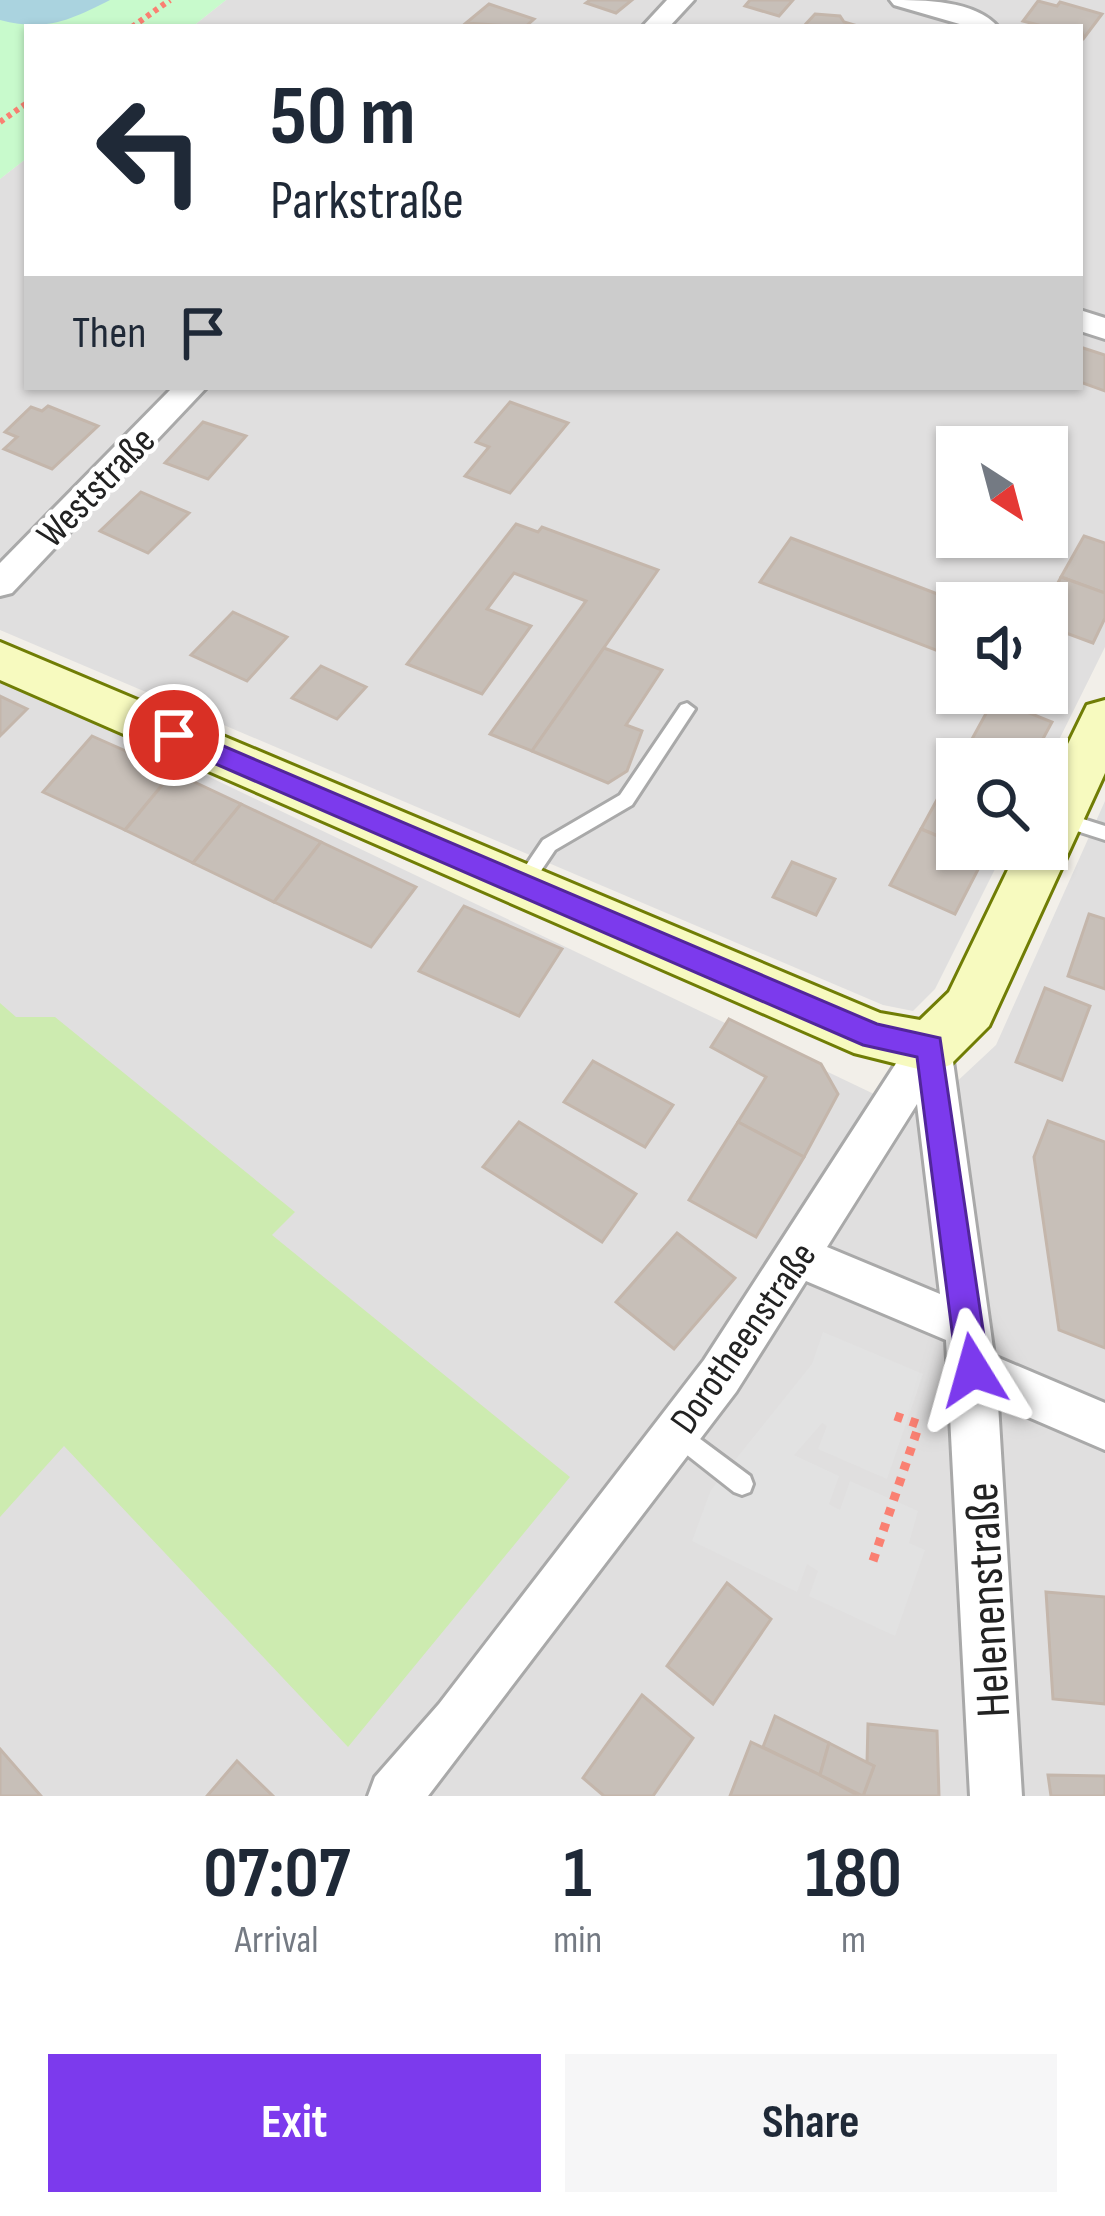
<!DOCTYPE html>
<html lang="en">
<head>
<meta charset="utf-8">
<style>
	:root { --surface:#fff; --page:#f6f6f7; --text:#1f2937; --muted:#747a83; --accent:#7c3aed }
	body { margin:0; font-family:"Sofia Sans Condensed",sans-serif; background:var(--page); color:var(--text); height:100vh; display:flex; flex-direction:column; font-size:45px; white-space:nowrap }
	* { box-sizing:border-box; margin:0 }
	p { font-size:39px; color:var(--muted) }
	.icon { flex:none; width:66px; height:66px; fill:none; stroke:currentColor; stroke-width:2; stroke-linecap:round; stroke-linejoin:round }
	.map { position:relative; height:1796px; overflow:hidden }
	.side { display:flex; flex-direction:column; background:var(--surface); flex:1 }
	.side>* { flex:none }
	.guide { position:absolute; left:24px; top:24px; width:1059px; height:366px; border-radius:0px; box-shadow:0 3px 9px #0004; background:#fff; color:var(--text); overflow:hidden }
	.needle { width:78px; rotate:144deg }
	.buttons { position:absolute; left:936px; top:426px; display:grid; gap:24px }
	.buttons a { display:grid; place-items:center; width:132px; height:132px; border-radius:0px; background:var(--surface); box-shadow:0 3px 9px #0004; font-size:60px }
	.pin { position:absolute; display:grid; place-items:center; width:102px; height:102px; color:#fff; margin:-51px; border:6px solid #fff; border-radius:50%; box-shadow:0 3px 12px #0007 }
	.me { position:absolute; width:132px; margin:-66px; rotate:352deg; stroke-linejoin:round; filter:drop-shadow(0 0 9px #0008) }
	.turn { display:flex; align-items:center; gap:42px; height:252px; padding:0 48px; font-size:54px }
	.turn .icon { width:156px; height:156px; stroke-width:2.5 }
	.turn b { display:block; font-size:84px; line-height:102px }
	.then { display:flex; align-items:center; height:114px; padding:0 48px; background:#0003; gap:24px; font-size:45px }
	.eta { display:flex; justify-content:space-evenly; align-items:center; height:204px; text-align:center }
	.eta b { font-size:72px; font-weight:700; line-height:84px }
	.primary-button { display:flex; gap:24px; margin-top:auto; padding:24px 48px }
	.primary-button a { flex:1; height:138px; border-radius:0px; background:var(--accent); color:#fff; font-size:48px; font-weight:700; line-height:138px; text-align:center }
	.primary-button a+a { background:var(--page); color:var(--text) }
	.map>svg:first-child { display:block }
</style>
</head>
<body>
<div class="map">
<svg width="1105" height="1796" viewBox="0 0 1105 1796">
	<rect width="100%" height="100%" fill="#f2efe9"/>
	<g fill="#e0dfdf" fill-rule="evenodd">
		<path d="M226 0H1105V647L1047 764V759H957V849H1005L935 989 913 1011 883 1005 0 630V179L27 158V387H1080V27H192ZM957 447H1047V537H957ZM957 603H1047V693H957Z"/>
		<path d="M0 677 920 1116 996 1045 1105 801V1796H0Z"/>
	</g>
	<path fill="#cdebb0" d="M0 1003 16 1017H55L295 1212 272 1235 570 1477 348 1747 64 1446 0 1517Z"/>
	<path fill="#c8facc" d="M0 0H226L192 27H27V158L0 179Z"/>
	<path fill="#e2e2e2" d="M823 1332 923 1374 887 1479 818 1449 827 1426 822 1423 794 1455 839 1476 829 1504 840 1510 850 1481 918 1511 909 1543 925 1550 895 1636 809 1596 818 1571 807 1564 797 1592 692 1541 711 1490 812 1364Z"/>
	<path fill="#aad3df" d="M0 0H110C70 20 47 32 0 20Z"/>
	<g fill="#c7bfb8" stroke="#c4b6ab" stroke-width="3">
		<path d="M590 0H632L616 13 586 3Z"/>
		<path d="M750 0H793L779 16 745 6Z"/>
		<path d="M1038 1 1057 6 1060 2 1102 14 1084 38 1080 27H1046L1023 21Z"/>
		<path d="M489 4 534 19 525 27 466 23Z"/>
		<path d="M815 14 840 16 844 22 861 27H803Z"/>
		<path d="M1080 347 1105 355V391L1080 382Z"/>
		<path d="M510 402 568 423 510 493 465 476 489 447 476 442Z"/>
		<path d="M48 406 98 426 52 469 4 449 17 437 5 432 31 407 42 411Z"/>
		<path d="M203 422 246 436 208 479 165 463Z"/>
		<path d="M141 492 189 513 148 553 100 531Z"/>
		<path d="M516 524 538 532 542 527 658 570 532 751 490 734 586 601 514 573 487 609 531 626 482 694 407 664Z"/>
		<path d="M1084 536 1105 543V593L1061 577Z"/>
		<path d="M791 538 961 603H957V645L951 656 760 582Z"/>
		<path d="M1061 577 1105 593V618L1093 643 1047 626V603H1037L1045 589 1053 592Z"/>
		<path d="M233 612 287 637 247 681 191 655Z"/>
		<path d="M604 648 662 670 626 725 642 731 627 771 608 783 532 751Z"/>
		<path d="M321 666 366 687 337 719 292 698Z"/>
		<path d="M0 696 27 709 0 736Z"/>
		<path d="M994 699 1052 722 1032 759H989L966 750Z"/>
		<path d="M92 736 173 772 125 830 43 792Z"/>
		<path d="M173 772 241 804 193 863 125 830Z"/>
		<path d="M951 774 957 777V844L921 829Z"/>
		<path d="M241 804 321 842 274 902 193 863Z"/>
		<path d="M921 829 957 844V849L985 856 955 914 890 885Z"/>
		<path d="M321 842 416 887 371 947 274 902Z"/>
		<path d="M792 862 835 879 816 915 773 897Z"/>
		<path d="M464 906 562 949 519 1016 419 971Z"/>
		<path d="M1089 914 1105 919V989L1068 976Z"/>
		<path d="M1045 988 1090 1006 1062 1080 1016 1062Z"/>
		<path d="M729 1019 821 1064 838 1094 804 1157 738 1122 766 1077 711 1047Z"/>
		<path d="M593 1061 673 1105 645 1147 564 1102Z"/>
		<path d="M1048 1121 1105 1142V1348L1059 1330 1034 1157Z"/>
		<path d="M519 1122 636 1194 602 1242 483 1167Z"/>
		<path d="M738 1122 804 1157 756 1237 689 1200Z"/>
		<path d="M677 1233 735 1278 674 1349 616 1302Z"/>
		<path d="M727 1583 771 1619 713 1704 667 1666Z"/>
		<path d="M1046 1592 1105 1597V1704L1053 1699Z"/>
		<path d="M642 1695 693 1738 653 1796H604L583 1778Z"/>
		<path d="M775 1716 829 1743 820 1775 763 1747Z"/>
		<path d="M868 1724 937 1731 939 1796H863L874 1766 867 1763Z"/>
		<path d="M751 1742 820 1775 859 1796H730Z"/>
		<path d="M829 1743 874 1766 863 1796 820 1775Z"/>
		<path d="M0 1749 41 1796H0Z"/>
		<path d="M237 1761 273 1796H207Z"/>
		<path d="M1048 1775 1105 1776V1796H1051Z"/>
	</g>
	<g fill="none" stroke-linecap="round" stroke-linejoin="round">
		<defs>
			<g id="service">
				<path d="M687 703 695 709 632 805 555 850 528 890H516L513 885 516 880 543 840 620 795 681 705Z"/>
				<path d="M1058 811 1105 826V840L1052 823 1049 818 1052 813Z"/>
				<path d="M676 1421 750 1476 753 1484 750 1492 742 1495 734 1492 668 1440 665 1432 668 1424Z"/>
			</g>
			<g id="minor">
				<path d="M667 0H694L669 27H642Z"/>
				<path d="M890 0C924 0 975 0 998 27H970L894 5Z"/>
				<path d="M1080 310 1105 318V339L1080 331Z"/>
				<path d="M173 387H207L12 593 0 596V563Z"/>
				<path d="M930 1029 945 1034 951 1047 994 1356 1105 1403V1450L998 1404 1022 1796H970L946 1340 806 1281 736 1392 428 1796H368L375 1777 439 1704 704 1360 915 1034ZM917 1104 940 1294 827 1247Z"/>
			</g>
			<path id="secondary" d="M0 642 880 1013 920 1020 949 992 1018 849H1047V787L1087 705 1105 700V773L989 1026 950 1065 930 1072 854 1053 0 680Z"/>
		</defs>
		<use href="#service" stroke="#a9a9a9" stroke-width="6"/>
		<use href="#minor" stroke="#a9a9a9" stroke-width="6"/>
		<use href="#secondary" stroke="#707d05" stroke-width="6"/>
		<g stroke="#fa8072" stroke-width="6" stroke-dasharray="4.5 4.5" stroke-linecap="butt">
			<path d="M132 27 170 0"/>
			<path d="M0 122 27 103"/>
		</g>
		<g stroke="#fa8072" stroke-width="9" stroke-dasharray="8 8" stroke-linecap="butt">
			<path d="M895 1416 921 1425"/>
			<path d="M873 1561 919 1425"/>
		</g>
		<use href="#service" fill="#fff" fill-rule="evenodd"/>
		<use href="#minor" fill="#fff" fill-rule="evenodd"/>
		<use href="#secondary" fill="#f7fabf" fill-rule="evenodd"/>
	</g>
	<path fill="#7c3aed" stroke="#51269a" stroke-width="3" d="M174 725 877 1024 940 1038 989 1370 984 1381 973 1386 961 1381 957 1370 917 1057 863 1045 165 742 161 735Z"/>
	<g text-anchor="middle" stroke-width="9" stroke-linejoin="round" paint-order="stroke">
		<g font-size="39" fill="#222" stroke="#fff">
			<text transform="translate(95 486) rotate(-46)" y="14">Weststraße</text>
			<text transform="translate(742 1337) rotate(-55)" y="14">Dorotheenstraße</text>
		</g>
		<g font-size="48" fill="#222" stroke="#fff">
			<text transform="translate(986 1600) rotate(-93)" y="17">Helenenstraße</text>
		</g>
	</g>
</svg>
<div class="buttons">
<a><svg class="needle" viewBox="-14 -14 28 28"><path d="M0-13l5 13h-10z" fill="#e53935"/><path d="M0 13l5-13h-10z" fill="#747a83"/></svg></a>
<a><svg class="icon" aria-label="sound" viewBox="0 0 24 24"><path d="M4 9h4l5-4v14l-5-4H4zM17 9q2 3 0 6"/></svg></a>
<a><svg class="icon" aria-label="search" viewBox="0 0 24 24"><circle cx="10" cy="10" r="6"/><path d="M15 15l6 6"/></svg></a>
</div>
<div class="pin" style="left:174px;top:735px;background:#d93025"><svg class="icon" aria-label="arrive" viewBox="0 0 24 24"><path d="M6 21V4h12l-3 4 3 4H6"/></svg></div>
<svg class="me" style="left:973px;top:1370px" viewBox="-20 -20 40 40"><path d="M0-17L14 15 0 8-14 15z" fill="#7c3aed" stroke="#fff" stroke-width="4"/></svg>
<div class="guide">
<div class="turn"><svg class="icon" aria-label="left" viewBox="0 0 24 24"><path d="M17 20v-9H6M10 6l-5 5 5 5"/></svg><div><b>50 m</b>Parkstraße</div></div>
<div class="then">Then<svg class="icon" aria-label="arrive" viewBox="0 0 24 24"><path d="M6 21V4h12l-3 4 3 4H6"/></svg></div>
</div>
</div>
<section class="side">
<div class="eta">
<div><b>07:07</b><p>Arrival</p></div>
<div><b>1</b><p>min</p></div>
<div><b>180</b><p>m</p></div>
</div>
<div class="primary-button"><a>Exit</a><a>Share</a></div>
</section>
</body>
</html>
